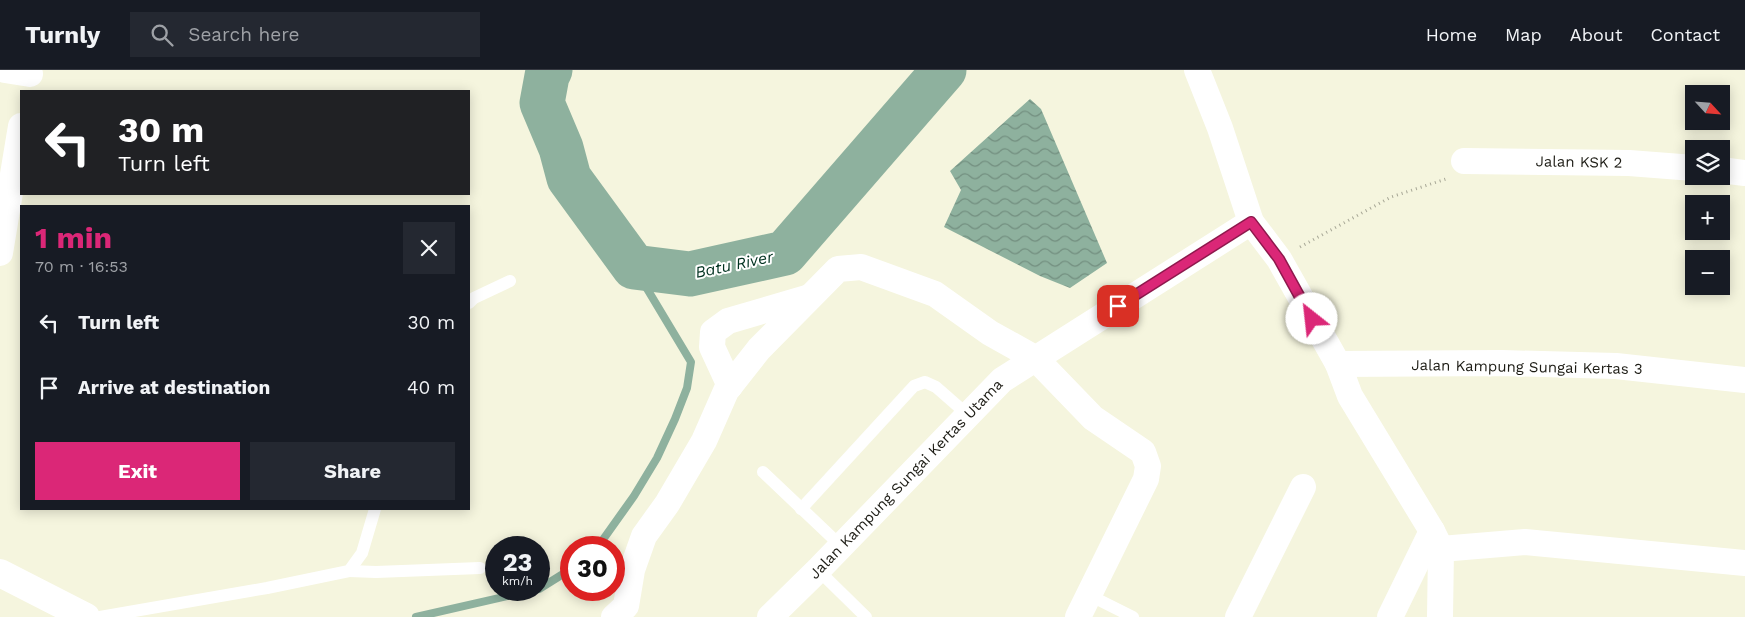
<!DOCTYPE html>
<html lang="en">
<head>
<meta charset="utf-8">
<style>
	:root { --surface:#171b24; --page:#242831; --text:#f1f3f6; --muted:#9ea1a6; --line:#363941; --accent:#db2777 }
	body { margin:0; font-family:"Work Sans",sans-serif; background:var(--page); color:var(--text); height:100vh; display:flex; flex-direction:column; font-size:19px; white-space:nowrap }
	* { box-sizing:border-box; margin:0 }
	p { font-size:16px; color:var(--muted) }
	.icon { flex:none; width:28px; height:28px; fill:none; stroke:currentColor; stroke-width:2; stroke-linecap:round; stroke-linejoin:round }
	.map { position:relative; flex:1; overflow:hidden }
	.sheet { position:absolute; left:20px; top:135px; width:450px; height:305px; display:flex; flex-direction:column; background:var(--surface); border-radius:0px; box-shadow:0 2px 12px #0003 }
	.sheet>* { flex:none }
	.hud { position:absolute; left:20px; top:20px; width:450px; height:105px; border-radius:0px; box-shadow:0 2px 12px #0003; background:#202124; color:#fff; overflow:hidden }
	.needle { width:32px; rotate:116deg }
	.fabs { position:absolute; left:1685px; top:15px; display:grid; gap:10px }
	.fabs a { display:grid; place-items:center; width:45px; height:45px; border-radius:0px; background:var(--surface); box-shadow:0 2px 12px #0003; font-size:25px }
	.speed { position:absolute; left:485px; top:466px; display:flex; gap:10px; font-size:25px; font-weight:700; text-align:center }
	.speed>* { display:grid; place-content:center; width:65px; height:65px; border-radius:50%; background:var(--surface); box-shadow:0 2px 12px #0003; line-height:1 }
	.speed small { font-size:12px; font-weight:400 }
	.speed .limit { border:8px solid #d22; background:#fff; color:#111 }
	.pin { position:absolute; display:grid; place-items:center; width:42px; height:42px; color:#fff; margin:-21px; border-radius:10px; box-shadow:0 2px 8px #0006 }
	.me { position:absolute; width:55px; margin:-28px; rotate:331deg; stroke-linejoin:round; filter:drop-shadow(0 0 4px #0008) }
	.turn { display:flex; align-items:center; gap:18px; height:105px; padding:0 15px; font-size:22px }
	.turn .icon { width:65px; height:65px; stroke-width:2.5 }
	.turn b { display:block; font-size:35px; line-height:42px }
	.round { display:grid; place-items:center; flex:none; width:52px; height:52px; border-radius:0px; background:var(--page) }
	.headline { display:flex; align-items:center; justify-content:space-between; height:85px; padding:0 15px }
	h1 { font-size:30px; font-weight:700; line-height:38px; color:var(--accent) }
	.primary-button { display:flex; gap:10px; margin-top:auto; padding:10px 15px }
	.primary-button a { flex:1; height:58px; border-radius:0px; background:var(--accent); color:#fff; font-size:20px; font-weight:700; line-height:58px; text-align:center }
	.primary-button a+a { background:var(--page); color:var(--text) }
	ul { padding:0; list-style:none }
	li { display:flex; align-items:center; gap:15px; height:65px; padding:0 15px }
	li div { flex:1 }
	li b { display:block; font-size:19px }
	li em { font-style:normal }
	header { display:flex; align-items:center; gap:30px; box-sizing:border-box; height:70px; padding:0 25px; background:var(--surface); border-bottom:1px solid var(--line) }
	header strong { font-size:24px }
	nav { display:flex; gap:28px; margin-inline-start:auto; font-size:18px }
	.search { width:350px; height:45px; background:var(--page); display:flex; align-items:center; gap:12px; box-sizing:border-box; padding:0 18px; border-radius:0px; color:var(--muted); font-size:19px }
	.map>svg:first-child { display:block }
</style>
</head>
<body>
<header>
<strong>Turnly</strong>
<div class="search"><svg class="icon" aria-label="search" viewBox="0 0 24 24"><circle cx="10" cy="10" r="6"/><path d="M15 15l6 6"/></svg>Search here</div>
<nav><a>Home</a><a>Map</a><a>About</a><a>Contact</a></nav>
</header>
<div class="map">
<svg width="1745" height="547" viewBox="0 0 1745 547">
	<defs>
		<pattern id="water-waves" width="16" height="10" patternUnits="userSpaceOnUse" patternTransform="scale(1.25)"><rect width="16" height="10" fill="#8eb19e"/><path d="M0 5q4-4 8 0t8 0" fill="none" stroke="#738f80"/></pattern>
	</defs>
	<rect width="100%" height="100%" fill="#f5f5de"/>
	<path fill="url(#water-waves)" d="M1030 29 1041 39 1107 193 1070 218 1040 206 944 157 961 120 950 101Z"/>
	<g fill="none" stroke-linecap="round" stroke-linejoin="round">
		<g stroke="#8eb19e" stroke-width="8">
			<path d="M597 478 634 426 657 388 675 349 687 318 691 292 634 197"/>
			<path d="M539 519 571 499"/>
			<path d="M416 547 534 520"/>
		</g>
		<path stroke="#8eb19e" stroke-width="45" d="M550 0 547 6 542 33 561 78 569 108 634 197 690 204 785 183 944 0"/>
		<path stroke="#a7a796" stroke-width="3" stroke-dasharray="1 4" stroke-linecap="butt" d="M1300 177 1391 127 1446 109"/>
		<g stroke="#fff" stroke-width="12">
			<path d="M469 233 474 228 510 211"/>
			<path d="M763 402 841 476"/>
			<path d="M801 439 914 316 925 312 936 317 968 345"/>
			<path d="M818 500 866 547"/>
			<path d="M349 501 376 502 480 498"/>
			<path d="M1089 525 1133 547"/>
			<path d="M100 547 267 518 349 501 362 483 375 439"/>
		</g>
		<g stroke="#fff" stroke-width="26">
			<path d="M5 0 30 4"/>
			<path d="M1197 0 1220 58 1251 152 1279 189 1338 294 1350 326 1432 461 1441 479 1440 547"/>
			<path d="M1464 91 1629 93 1694 98"/>
			<path d="M1721 100 1745 103"/>
			<path d="M0 183 21 56"/>
			<path d="M1338 294 1502 293 1616 296 1745 310"/>
			<path d="M730 316 712 277 713 262 728 251 810 227"/>
			<path d="M1441 479 1525 472 1745 493"/>
			<path d="M614 547 626 536 632 500 644 466 667 434 704 371 726 321 759 279 838 199 861 197 935 224 990 263 1035 288 1093 348 1143 382 1148 396 1146 409 1078 547"/>
			<path d="M770 547 818 500 1002 310 1251 152"/>
			<path d="M1238 547 1303 417"/>
			<path d="M1390 547 1432 461"/>
		</g>
		<path stroke="#fff" stroke-width="28" d="M0 503 86 547"/>
	</g>
	<g fill="none" stroke-linecap="round" stroke-linejoin="round">
		<defs>
			<path id="route" d="M1118 236 1251 152 1279 189 1312 249"/>
		</defs>
		<use href="#route" stroke="#8e194d" stroke-width="12"/>
		<use href="#route" stroke="#db2777" stroke-width="9"/>
	</g>
	<g text-anchor="middle" stroke-width="4" stroke-linejoin="round" paint-order="stroke">
		<g font-size="15" fill="#1d1c15" stroke="#fff">
			<text transform="translate(1579 92) rotate(1)" y="5">Jalan KSK 2</text>
			<text transform="translate(1527 297) rotate(1)" y="5">Jalan Kampung Sungai Kertas 3</text>
			<text transform="translate(906 409) rotate(-46)" y="5">Jalan Kampung Sungai Kertas Utama</text>
		</g>
		<g font-size="16" font-style="italic" fill="#013220" stroke="#fff">
			<text transform="translate(734 194) rotate(-12)" y="6">Batu River</text>
		</g>
	</g>
</svg>
<div class="fabs">
<a><svg class="needle" viewBox="-14 -14 28 28"><path d="M0-13l5 13h-10z" fill="#e53935"/><path d="M0 13l5-13h-10z" fill="#9ea1a6"/></svg></a>
<a><svg class="icon" aria-label="layers" viewBox="0 0 24 24"><path d="M12 4l9 5-9 5-9-5zM3 14l9 5 9-5"/></svg></a>
<a>+</a>
<a>−</a>
</div>
<div class="speed"><div>23<small>km/h</small></div><div class="limit">30</div></div>
<div class="pin" style="left:1118px;top:236px;background:#d93025"><svg class="icon" aria-label="arrive" viewBox="0 0 24 24"><path d="M6 21V4h12l-3 4 3 4H6"/></svg></div>
<svg class="me" style="left:1312px;top:249px" viewBox="-20 -20 40 40"><circle r="19" fill="#fff"/><path d="M0-13L10 11 0 6-10 11z" fill="#db2777"/></svg>
<div class="hud">
<div class="turn"><svg class="icon" aria-label="left" viewBox="0 0 24 24"><path d="M17 20v-9H6M10 6l-5 5 5 5"/></svg><div><b>30 m</b>Turn left</div></div>
</div>
<section class="sheet">
<div class="headline"><div><h1>1 min</h1><p>70 m · 16:53</p></div><a class="round"><svg class="icon" aria-label="close" viewBox="0 0 24 24"><path d="M6 6l12 12M18 6L6 18"/></svg></a></div>
<ul>
<li><svg class="icon" aria-label="left" viewBox="0 0 24 24"><path d="M17 20v-9H6M10 6l-5 5 5 5"/></svg><div><b>Turn left</b></div><em>30 m</em></li>
<li><svg class="icon" aria-label="arrive" viewBox="0 0 24 24"><path d="M6 21V4h12l-3 4 3 4H6"/></svg><div><b>Arrive at destination</b></div><em>40 m</em></li>
</ul>
<div class="primary-button"><a>Exit</a><a>Share</a></div>
</section>
</div>
</body>
</html>
